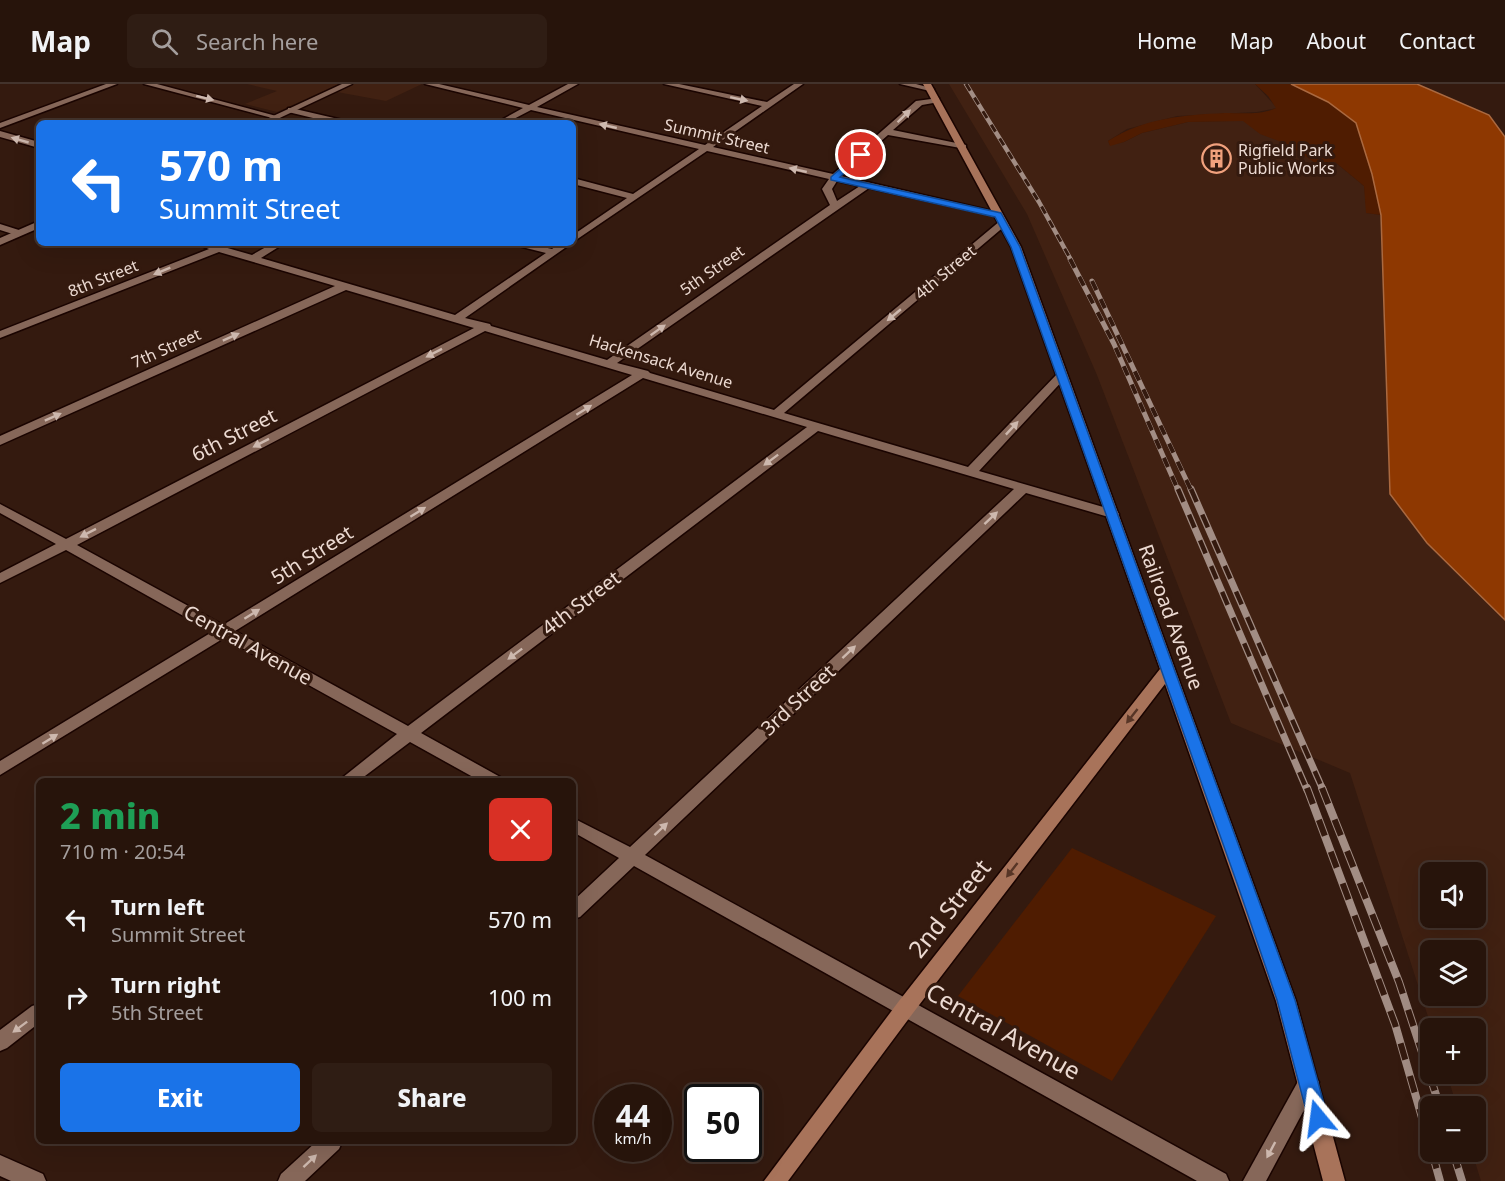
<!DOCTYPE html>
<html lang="en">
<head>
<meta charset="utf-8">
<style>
	:root { --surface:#27140b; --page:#2f1d14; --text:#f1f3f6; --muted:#a49e9d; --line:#43332c; --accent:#1a73e8 }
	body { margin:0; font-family:"Noto Sans",sans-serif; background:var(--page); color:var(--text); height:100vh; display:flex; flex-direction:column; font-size:22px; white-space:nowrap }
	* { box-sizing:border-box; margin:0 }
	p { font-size:20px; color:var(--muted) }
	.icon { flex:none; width:33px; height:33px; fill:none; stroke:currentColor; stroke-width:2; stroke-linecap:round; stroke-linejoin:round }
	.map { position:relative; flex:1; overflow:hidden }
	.details { position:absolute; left:36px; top:694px; width:540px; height:366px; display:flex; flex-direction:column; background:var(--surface); border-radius:9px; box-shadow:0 6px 24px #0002,0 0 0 2px var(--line) }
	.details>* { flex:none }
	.hud { position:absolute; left:36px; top:36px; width:540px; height:126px; border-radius:9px; box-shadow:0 6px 24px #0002,0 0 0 2px var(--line); background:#1a73e8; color:#fff; overflow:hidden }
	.buttons { position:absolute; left:1420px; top:778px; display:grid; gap:12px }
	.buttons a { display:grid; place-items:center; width:66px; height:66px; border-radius:9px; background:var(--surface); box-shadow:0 6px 24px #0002,0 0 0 2px var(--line); font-size:30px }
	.speed { position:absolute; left:594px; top:1000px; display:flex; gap:12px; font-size:30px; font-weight:700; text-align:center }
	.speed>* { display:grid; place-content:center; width:78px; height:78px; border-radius:50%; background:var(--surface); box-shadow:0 6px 24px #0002,0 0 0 2px var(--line); line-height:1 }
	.speed small { font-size:15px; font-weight:400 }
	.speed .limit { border:3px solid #111; border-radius:9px; background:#fff; color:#111 }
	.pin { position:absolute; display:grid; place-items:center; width:51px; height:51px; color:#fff; margin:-26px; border:3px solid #fff; border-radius:50%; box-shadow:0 2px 6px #0007 }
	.me { position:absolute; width:66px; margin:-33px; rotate:344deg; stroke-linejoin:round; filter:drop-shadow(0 0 4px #0008) }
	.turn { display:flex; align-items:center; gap:21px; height:126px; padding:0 24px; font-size:27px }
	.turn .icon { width:78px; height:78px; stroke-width:2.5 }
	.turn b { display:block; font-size:42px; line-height:51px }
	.round { display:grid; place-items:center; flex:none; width:63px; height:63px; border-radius:9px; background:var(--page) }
	.overview { display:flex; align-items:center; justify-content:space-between; height:102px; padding:0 24px }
	h1 { font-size:36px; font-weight:800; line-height:45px; color:#1e9e55 }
	.action { display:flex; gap:12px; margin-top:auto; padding:12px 24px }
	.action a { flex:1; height:69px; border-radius:9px; background:var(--accent); color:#fff; font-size:24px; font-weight:800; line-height:69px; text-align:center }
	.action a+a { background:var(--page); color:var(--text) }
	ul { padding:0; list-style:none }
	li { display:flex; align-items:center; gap:18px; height:78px; padding:0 24px }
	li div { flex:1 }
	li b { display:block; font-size:22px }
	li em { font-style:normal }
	header { display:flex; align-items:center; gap:36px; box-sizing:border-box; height:84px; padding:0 30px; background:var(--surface); border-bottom:2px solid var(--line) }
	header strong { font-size:28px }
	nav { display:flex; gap:33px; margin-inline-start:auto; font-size:21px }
	.search { width:420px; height:54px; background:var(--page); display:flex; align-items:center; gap:15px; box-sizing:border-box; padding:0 21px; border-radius:9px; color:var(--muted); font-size:22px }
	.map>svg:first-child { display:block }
</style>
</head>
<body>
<header>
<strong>Map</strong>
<div class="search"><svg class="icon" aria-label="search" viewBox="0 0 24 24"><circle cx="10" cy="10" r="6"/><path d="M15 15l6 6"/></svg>Search here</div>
<nav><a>Home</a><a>Map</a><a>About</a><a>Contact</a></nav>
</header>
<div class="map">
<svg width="1505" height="1097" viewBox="0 0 1505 1097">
	<rect width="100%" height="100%" fill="#341a0f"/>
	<g fill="#412112" fill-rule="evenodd">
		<path d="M247 0H422L386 17 326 6 277 28 245 20 277 7Z"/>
		<path d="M949 0H1255L1277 24 1257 28 1177 32 1127 45 1108 57 1110 61 1124 58 1142 49 1188 38 1264 36 1335 78 1364 102 1367 129 1381 131 1390 410 1427 459 1505 536V1097H1481L1472 1068H1476V1023H1457L1447 990H1476V945H1432L1350 689 1231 639 1097 291 1027 130ZM1431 789H1476V834H1431ZM1431 867H1476V912H1431Z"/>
	</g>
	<g fill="#4f1c01">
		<path d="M1255 0H1291L1328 18 1356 39 1372 90 1381 131 1366 129 1364 102 1335 78H1314L1287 60 1260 50 1243 37 1188 38 1142 49 1124 58 1110 62 1108 57C1144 34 1183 31 1225 29 1241 29 1262 31 1276 24L1268 12Z"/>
		<path d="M1072 764 1216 832 1112 997 958 912Z"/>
	</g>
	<path fill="#8e3801" stroke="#aa6940" stroke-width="1.5" d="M1291 0H1417L1489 31 1505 53V536L1427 459 1390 410 1381 131 1372 90 1356 39 1328 18Z"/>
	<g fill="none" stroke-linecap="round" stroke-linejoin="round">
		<defs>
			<g id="minor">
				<path d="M106 0H117L0 44V39Z"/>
				<path d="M144 0H157L280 33 276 35Z"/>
				<path d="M425 0H439L529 21 568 0H578L537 23 705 61 762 22 664 0H679L767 18 794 0H803L713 63 833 90 916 17 939 14V18L922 21 893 46 966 61V65L888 51 841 92 1001 129V133L869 104 617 279 648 287 650 289 774 326 1000 137H1006V141L784 329 968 383 1058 289H1066V293L979 387 1117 427 1119 430 1112 434 1026 409 645 771 1226 1090 1229 1097H1197L634 782 580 833 573 835V817L619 774 573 748V734L630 763 1014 405 818 347 421 649 502 694 504 698H482L410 658 357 698H337L397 650 224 554 0 691V677L212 548 66 466 0 499V489L56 460 0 429V420L66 455 474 244 346 206 0 361V352L335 202 219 168 0 254V247L209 165 195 159H210L252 171 273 159H285L261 174 455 231 546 169 506 159H525L552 165 560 159H572L465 234 490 240 491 242 607 276 830 121 822 105 829 95 707 67 573 158V151L627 114 573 100V94L633 110 699 65 531 26 506 39H496L523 24ZM837 97 860 102 837 117 832 105ZM485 247 632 291 223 541 77 461ZM643 294 807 343 408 642 235 547Z"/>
				<path d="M900 0H916L934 5 930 7Z"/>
				<path d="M291 24 347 37 348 39H334L288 28V24Z"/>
				<path d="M0 47 39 58V64L0 53Z"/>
				<path d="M0 140 22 147 24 149 19 152 0 146Z"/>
				<path d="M39 920V939L7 964 0 967V946L32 922Z"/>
				<path d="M1308 989 1315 992 1319 998 1266 1097H1243L1301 992Z"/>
				<path d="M316 1058H342L339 1065 305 1097H278L281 1090Z"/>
				<path d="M0 1071 43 1090 46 1097H11L0 1092Z"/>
			</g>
			<g id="tertiary">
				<path d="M342 0H352L269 39H258Z"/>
				<path d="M39 137V144L0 161V154Z"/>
			</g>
			<path id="secondary" d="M923 0H931L1021 163 1296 917 1345 1097H1323L1276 917 1165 600 913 929 788 1097H764L899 917 1160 585 1011 163Z"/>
		</defs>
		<use href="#minor" stroke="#1a0400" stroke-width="3"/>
		<use href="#tertiary" stroke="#1a0400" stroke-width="3"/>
		<use href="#secondary" stroke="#1a0400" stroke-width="3"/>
		<use href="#minor" fill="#866759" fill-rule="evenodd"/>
		<use href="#tertiary" fill="#866759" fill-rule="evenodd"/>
		<use href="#secondary" fill="#a8735a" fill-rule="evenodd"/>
		<defs>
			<path id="rail-far3" d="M966 0 1039 118 1071 176"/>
			<g id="rail-far2">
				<path d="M1070 175 1114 260 1178 406"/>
				<path d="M1092 197 1191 406"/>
			</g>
			<g id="rail-far1">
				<path d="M1178 405 1307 706"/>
				<path d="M1191 405 1323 706"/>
			</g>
			<g id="rail">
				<path d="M1307 704 1395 940 1431 1065"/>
				<path d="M1322 704 1399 898 1440 1023"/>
				<path d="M1432 1068 1440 1097"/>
				<path d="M1453 1068 1462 1097"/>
			</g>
		</defs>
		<use href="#rail-far3" stroke="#a28d84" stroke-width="4.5"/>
		<use href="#rail-far2" stroke="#a28d84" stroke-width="5"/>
		<use href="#rail-far1" stroke="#a28d84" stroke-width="7"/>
		<use href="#rail" stroke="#a28d84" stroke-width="8"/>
		<use href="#rail-far3" stroke="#341a0f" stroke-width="3" stroke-dasharray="8" stroke-linecap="butt"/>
		<use href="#rail-far2" stroke="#341a0f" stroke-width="4" stroke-dasharray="10" stroke-linecap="butt"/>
		<use href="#rail-far1" stroke="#341a0f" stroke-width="4.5" stroke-dasharray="14" stroke-linecap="butt"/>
		<use href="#rail" stroke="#341a0f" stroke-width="6" stroke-dasharray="17" stroke-linecap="butt"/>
	</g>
	<defs><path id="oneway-solid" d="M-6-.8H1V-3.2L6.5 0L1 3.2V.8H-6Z" transform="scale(1.5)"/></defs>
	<g fill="#cdb8ae">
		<use href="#oneway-solid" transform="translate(205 14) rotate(14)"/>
		<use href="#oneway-solid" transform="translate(739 15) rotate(12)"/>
		<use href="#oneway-solid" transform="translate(904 32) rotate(-44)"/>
		<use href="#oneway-solid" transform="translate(608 42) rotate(-167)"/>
		<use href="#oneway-solid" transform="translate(20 56) rotate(-164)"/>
		<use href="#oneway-solid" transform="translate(798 86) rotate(-167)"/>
		<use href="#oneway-solid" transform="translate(162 187) rotate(158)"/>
		<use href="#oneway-solid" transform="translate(894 231) rotate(140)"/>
		<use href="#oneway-solid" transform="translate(658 246) rotate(-35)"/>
		<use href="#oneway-solid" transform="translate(231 253) rotate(-24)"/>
		<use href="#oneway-solid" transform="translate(434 269) rotate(153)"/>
		<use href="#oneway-solid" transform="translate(584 326) rotate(-32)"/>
		<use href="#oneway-solid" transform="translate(53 333) rotate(-24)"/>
		<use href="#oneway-solid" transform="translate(1012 344) rotate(-47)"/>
		<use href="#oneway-solid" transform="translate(261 359) rotate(153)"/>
		<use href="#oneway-solid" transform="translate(771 376) rotate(143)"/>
		<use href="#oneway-solid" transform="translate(418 428) rotate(-32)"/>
		<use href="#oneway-solid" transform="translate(991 434) rotate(-43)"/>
		<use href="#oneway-solid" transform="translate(88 449) rotate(153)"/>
		<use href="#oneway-solid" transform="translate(252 530) rotate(-32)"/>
		<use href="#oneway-solid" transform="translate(849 568) rotate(-43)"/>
		<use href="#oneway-solid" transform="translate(515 570) rotate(143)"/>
		<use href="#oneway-solid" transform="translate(50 655) rotate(-32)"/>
		<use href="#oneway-solid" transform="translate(661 745) rotate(-43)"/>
		<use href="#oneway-solid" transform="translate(20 943) rotate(143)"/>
		<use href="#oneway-solid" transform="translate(1271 1066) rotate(118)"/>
		<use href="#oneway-solid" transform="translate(310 1077) rotate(-43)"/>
	</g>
	<g fill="#573526">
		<use href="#oneway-solid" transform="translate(1132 632) rotate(128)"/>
		<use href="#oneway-solid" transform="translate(1012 786) rotate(128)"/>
	</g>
	<path fill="#1a73e8" stroke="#114b97" stroke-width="1.5" d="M858 69 865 71 840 93 1001 129 1020 163 1295 916 1328 1034 1325 1040 1318 1042 1311 1040 1308 1034 1277 916 1238 802 1011 163 995 133 831 96V93Z"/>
	<defs>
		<symbol id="building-ring" viewBox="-11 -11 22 22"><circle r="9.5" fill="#341a0f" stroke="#f1a17d" stroke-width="1.5"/><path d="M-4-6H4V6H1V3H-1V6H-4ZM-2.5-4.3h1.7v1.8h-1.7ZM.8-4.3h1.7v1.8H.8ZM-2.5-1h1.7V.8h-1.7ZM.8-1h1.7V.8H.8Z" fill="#f1a17d"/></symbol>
	</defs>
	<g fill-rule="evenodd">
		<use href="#building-ring" x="1200" y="58" width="33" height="33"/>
	</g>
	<g text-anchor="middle" stroke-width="6" stroke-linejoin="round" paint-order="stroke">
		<g font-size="16" fill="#ecdad2" stroke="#341a0f">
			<text transform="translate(717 52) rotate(13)" y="6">Summit Street</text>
			<text transform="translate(712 186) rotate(-35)" y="6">5th Street</text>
			<text transform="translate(945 188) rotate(-40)" y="6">4th Street</text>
			<text transform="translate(103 194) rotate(-22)" y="6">8th Street</text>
			<text transform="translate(166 264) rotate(-24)" y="6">7th Street</text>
			<text transform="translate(661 277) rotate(17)" y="6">Hackensack Avenue</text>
		</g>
		<g font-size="16" fill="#ecdad2" stroke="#341a0f" text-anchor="start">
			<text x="1238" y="72">Rigfield Park<tspan x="1238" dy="18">Public Works</tspan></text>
		</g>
		<g font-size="20" fill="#ecdad2" stroke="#341a0f">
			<text transform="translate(234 351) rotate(-27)" y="7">6th Street</text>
			<text transform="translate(312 471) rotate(-32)" y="7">5th Street</text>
			<text transform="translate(581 519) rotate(-37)" y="7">4th Street</text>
			<text transform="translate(1171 533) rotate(70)" y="7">Railroad Avenue</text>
			<text transform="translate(248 561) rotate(29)" y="7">Central Avenue</text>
			<text transform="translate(798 616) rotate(-43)" y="7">3rd Street</text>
		</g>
		<g font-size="24" fill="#ecdad2" stroke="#341a0f">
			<text transform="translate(950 825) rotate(-52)" y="8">2nd Street</text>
			<text transform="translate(1003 948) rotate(29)" y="8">Central Avenue</text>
		</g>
	</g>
</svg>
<div class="buttons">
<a><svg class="icon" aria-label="sound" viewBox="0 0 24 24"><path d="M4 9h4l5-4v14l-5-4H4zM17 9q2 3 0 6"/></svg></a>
<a><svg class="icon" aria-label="layers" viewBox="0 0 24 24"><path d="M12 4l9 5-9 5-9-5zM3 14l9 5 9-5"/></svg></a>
<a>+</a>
<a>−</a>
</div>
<div class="speed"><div>44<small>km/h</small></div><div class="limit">50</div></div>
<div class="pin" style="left:861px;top:71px;background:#d93025"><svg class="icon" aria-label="arrive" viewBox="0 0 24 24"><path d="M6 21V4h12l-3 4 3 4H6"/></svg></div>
<svg class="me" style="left:1318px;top:1034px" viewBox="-20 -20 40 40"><path d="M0-17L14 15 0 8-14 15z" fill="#1a73e8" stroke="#fff" stroke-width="4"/></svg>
<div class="hud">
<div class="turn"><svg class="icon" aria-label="left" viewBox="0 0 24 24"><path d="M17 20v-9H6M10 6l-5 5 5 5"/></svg><div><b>570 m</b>Summit Street</div></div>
</div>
<section class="details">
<div class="overview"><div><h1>2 min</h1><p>710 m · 20:54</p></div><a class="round" style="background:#d93025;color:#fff"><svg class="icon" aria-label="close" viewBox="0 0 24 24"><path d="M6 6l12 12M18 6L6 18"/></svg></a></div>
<ul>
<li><svg class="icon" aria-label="left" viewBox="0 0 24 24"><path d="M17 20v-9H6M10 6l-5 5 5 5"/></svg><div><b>Turn left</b><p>Summit Street</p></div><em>570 m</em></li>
<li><svg class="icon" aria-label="right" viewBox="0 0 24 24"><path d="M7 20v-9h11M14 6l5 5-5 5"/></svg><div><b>Turn right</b><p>5th Street</p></div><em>100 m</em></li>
</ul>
<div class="action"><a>Exit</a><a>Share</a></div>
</section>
</div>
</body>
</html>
